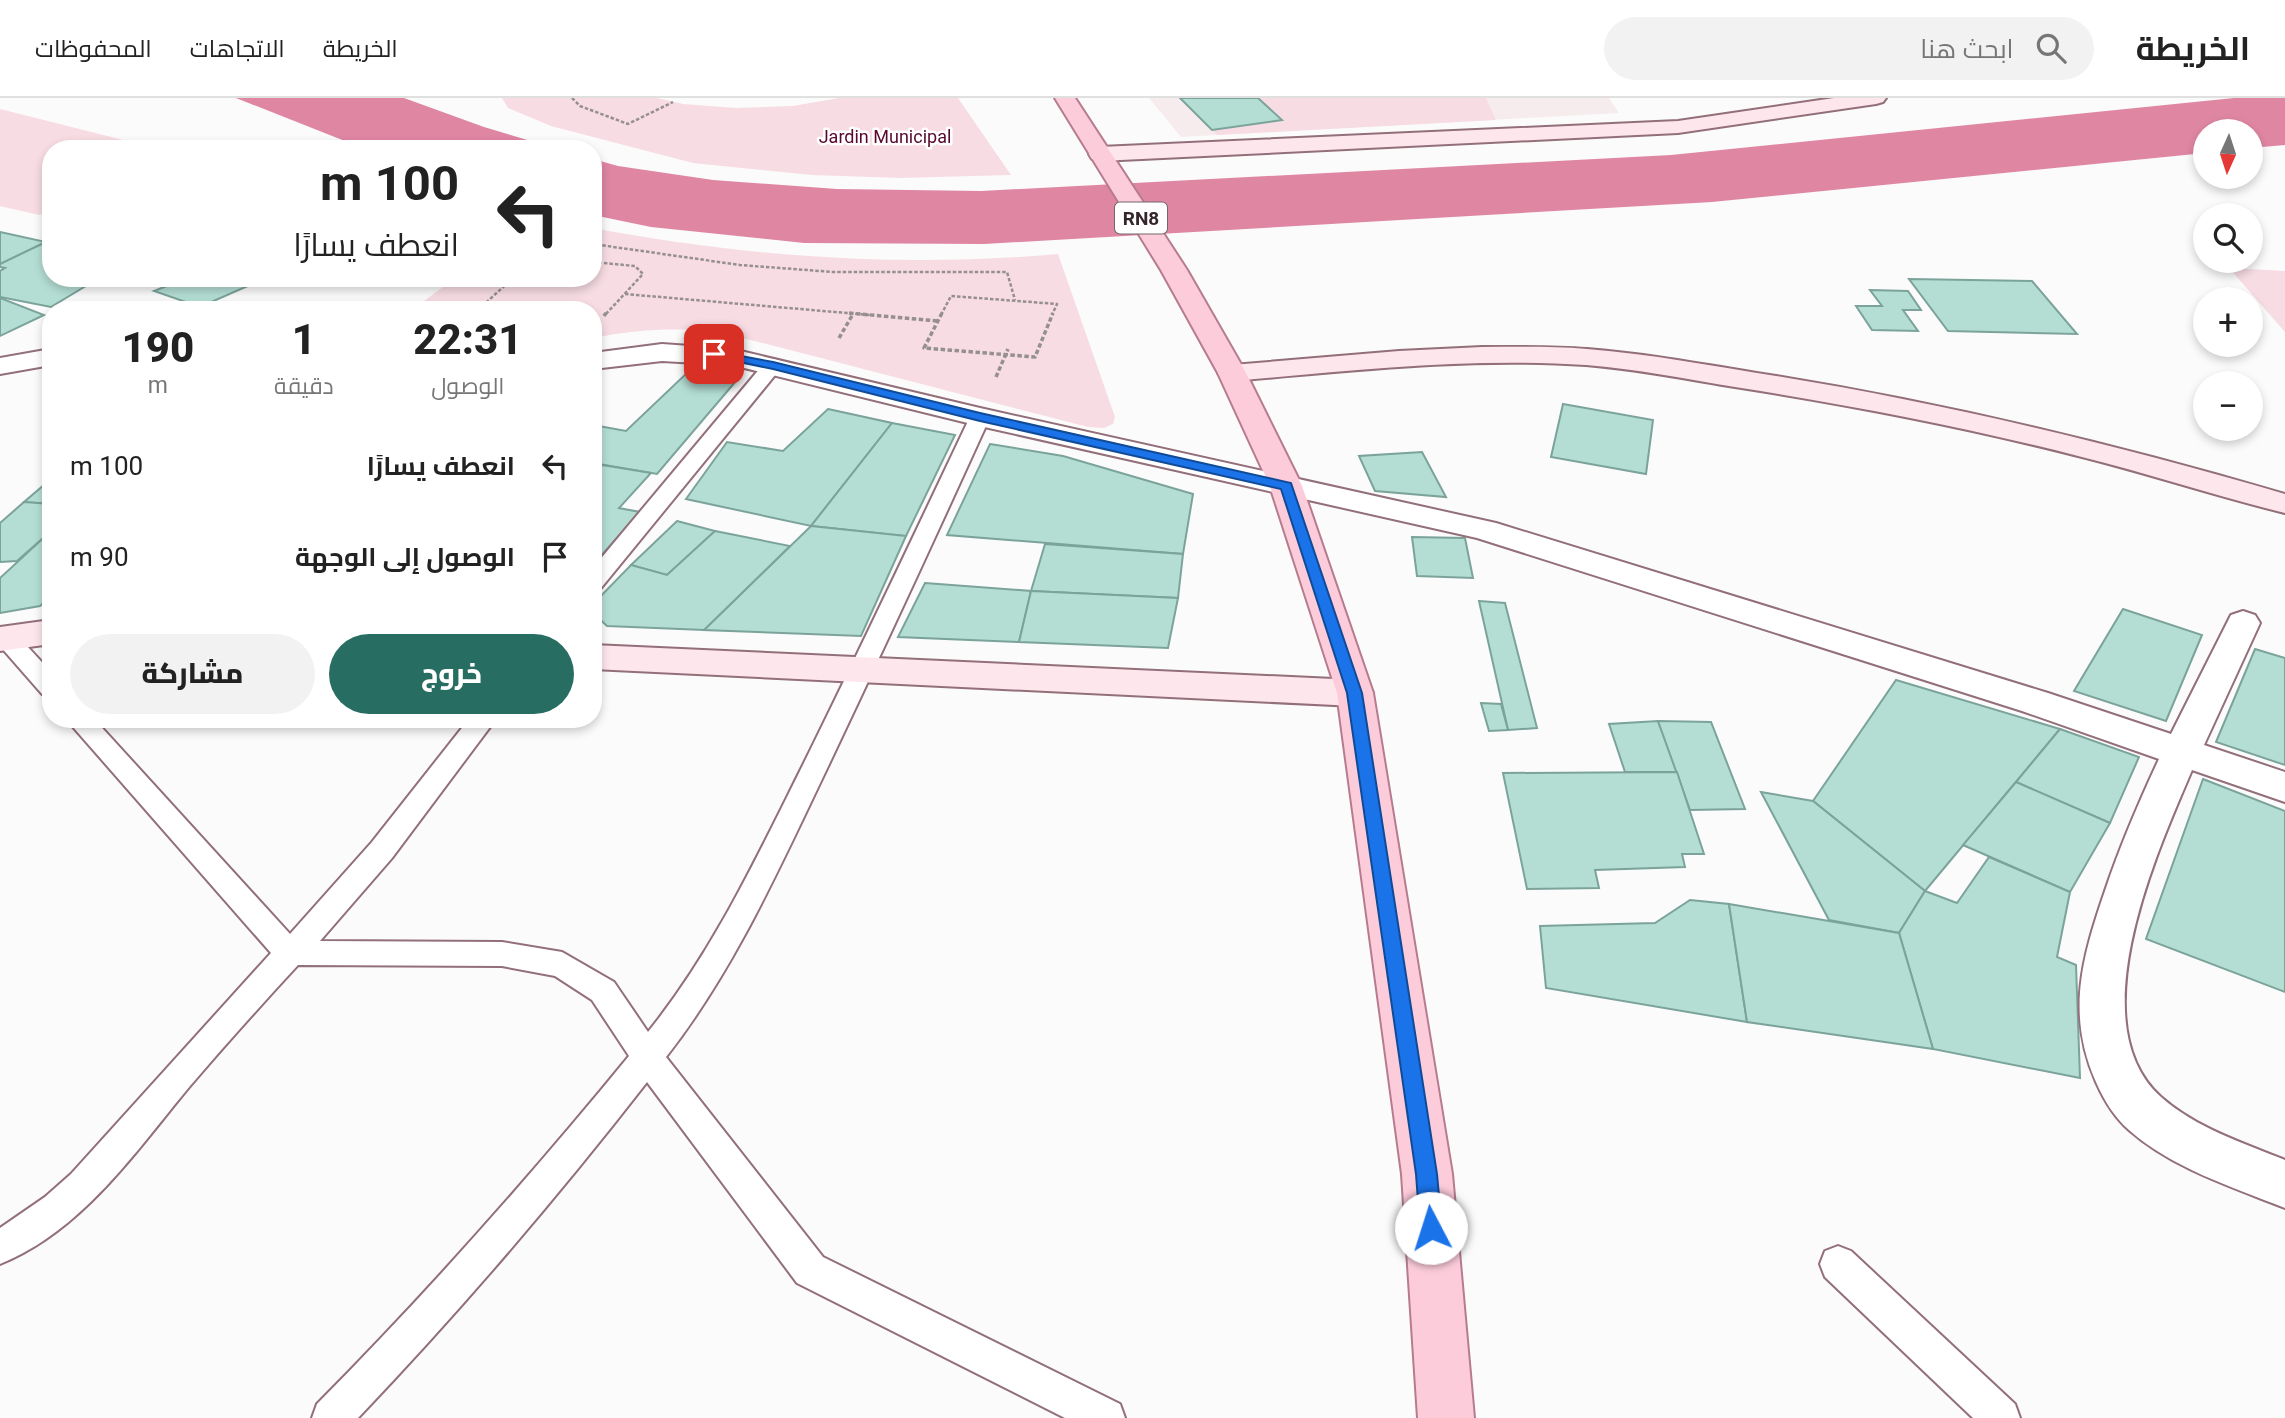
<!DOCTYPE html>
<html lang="ar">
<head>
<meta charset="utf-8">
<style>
	:root { --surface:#fff; --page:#f2f2f2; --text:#222; --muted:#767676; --line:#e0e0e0; --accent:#276d61 }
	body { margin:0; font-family:Roboto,Cairo,sans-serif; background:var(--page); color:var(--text); direction:rtl; height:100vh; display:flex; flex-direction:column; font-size:26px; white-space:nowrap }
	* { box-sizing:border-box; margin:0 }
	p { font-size:23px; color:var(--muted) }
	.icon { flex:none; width:38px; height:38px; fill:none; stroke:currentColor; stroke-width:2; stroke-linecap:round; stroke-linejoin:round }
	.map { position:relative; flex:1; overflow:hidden; direction:ltr }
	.panel { position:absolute; left:42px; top:203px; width:560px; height:427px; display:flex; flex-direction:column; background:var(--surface); border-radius:28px; box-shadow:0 4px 10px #0003; direction:rtl }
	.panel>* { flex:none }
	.hud { position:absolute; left:42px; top:42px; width:560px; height:147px; border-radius:28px; box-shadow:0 4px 10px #0003; direction:rtl; background:#fff; color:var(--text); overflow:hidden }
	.needle { width:46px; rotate:183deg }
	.controls { position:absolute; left:2193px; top:21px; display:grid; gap:14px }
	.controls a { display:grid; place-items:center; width:70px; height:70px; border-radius:50%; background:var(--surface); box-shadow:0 4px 10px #0003; font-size:35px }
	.pin { position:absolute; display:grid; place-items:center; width:60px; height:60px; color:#fff; margin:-30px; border-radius:14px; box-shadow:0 4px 10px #0006 }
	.me { position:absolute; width:77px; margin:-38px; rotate:355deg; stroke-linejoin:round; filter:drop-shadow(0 0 5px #0008) }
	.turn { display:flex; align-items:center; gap:24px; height:147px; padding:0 28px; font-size:32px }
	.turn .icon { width:91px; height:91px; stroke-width:2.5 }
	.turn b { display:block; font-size:49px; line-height:60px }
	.eta { display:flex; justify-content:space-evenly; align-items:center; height:119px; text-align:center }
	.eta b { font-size:42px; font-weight:800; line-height:49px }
	.primary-button { display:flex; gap:14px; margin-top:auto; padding:14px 28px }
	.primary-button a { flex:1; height:80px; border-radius:42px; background:var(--accent); color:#fff; font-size:28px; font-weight:800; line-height:80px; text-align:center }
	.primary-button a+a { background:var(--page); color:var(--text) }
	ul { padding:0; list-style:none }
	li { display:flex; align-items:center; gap:21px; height:91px; padding:0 28px }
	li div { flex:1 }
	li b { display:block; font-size:26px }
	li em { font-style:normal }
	header { display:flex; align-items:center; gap:42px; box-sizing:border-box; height:98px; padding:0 35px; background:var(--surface); border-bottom:2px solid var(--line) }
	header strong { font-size:33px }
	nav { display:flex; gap:38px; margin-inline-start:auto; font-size:24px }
	.search { width:490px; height:63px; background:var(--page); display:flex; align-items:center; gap:18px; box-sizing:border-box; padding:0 24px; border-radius:38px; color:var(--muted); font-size:26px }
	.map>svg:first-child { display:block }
</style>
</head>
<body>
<header>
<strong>الخريطة</strong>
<div class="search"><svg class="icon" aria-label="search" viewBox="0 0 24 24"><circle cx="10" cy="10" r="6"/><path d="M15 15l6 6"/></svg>ابحث هنا</div>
<nav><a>الخريطة</a><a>الاتجاهات</a><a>المحفوظات</a></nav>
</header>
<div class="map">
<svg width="2285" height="1320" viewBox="0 0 2285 1320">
	<rect width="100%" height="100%" fill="#fbfbfb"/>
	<path fill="#f6ecee" d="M1149 0H1609L1619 15 1181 39Z"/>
	<g fill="#f7dce3">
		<path d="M502 0H657L683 6 736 10 793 8 839 0H958L1011 77 900 80 812 77 693 65 551 28 508 10Z"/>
		<path d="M1258 0H1486L1496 22 1217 37 1212 32 1281 22Z"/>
		<path d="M0 11 159 51H51V112L39 117 0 108Z"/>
		<path d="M593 130C747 159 902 170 1058 156L1115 319 1113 326 1104 330 1088 329 716 233C670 230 639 231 593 240V212H412L455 180H593Z"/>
		<path d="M2229 170 2285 173V234Z"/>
	</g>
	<g fill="#df86a3">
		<path d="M236 0H404L484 29 558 51H365Z"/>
		<path d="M2234 0H2285V47L2251 50 2250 33H2205V55L1712 104 984 146 804 145 651 129 593 117V61L618 68 713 82 837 91 981 93 1671 57Z"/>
	</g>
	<g fill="#b4ded4" stroke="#7ba39a" stroke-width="2">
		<path d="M1180 0H1258L1282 22 1212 32Z"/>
		<path d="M0 134 46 144 0 166Z"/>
		<path d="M46 144 51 145V180H99L51 209 0 199V173L5 170 0 169V166Z"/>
		<path d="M187 180H266L200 209 154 193Z"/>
		<path d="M387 180H424L426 181 409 188Z"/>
		<path d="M1909 181 2032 183 2077 236 1948 233Z"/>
		<path d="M1870 192 1908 193 1921 212H1903L1918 233 1872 232 1856 208H1882Z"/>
		<path d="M0 200 44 217 0 238Z"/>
		<path d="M690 272 736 283 657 376 593 365V327L626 333Z"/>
		<path d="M1563 306 1653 322 1646 376 1551 359Z"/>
		<path d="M828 311 892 325 811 428 686 401 727 344 783 353Z"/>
		<path d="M892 325 955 337 906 438 811 428Z"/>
		<path d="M990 346 1063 358 1193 396 1183 456 947 437Z"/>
		<path d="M1422 354 1446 399 1375 393 1359 358Z"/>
		<path d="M602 367 651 375 619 410 640 414 600 459 593 458V375Z"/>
		<path d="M51 381V406L24 404Z"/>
		<path d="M24 404 51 406V433L17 463 0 464V425Z"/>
		<path d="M677 423 715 433 667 477 631 467Z"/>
		<path d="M811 428 906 438 861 538 704 532Z"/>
		<path d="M51 433V498L40 508 0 515V480Z"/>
		<path d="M715 433 790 448 704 532 607 528 593 515V506L631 467 667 477Z"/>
		<path d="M1412 439 1465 440 1473 480 1417 478Z"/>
		<path d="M1045 446 1183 456 1178 500 1031 493Z"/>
		<path d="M925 485 1031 493 1019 544 898 539Z"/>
		<path d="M1031 493 1178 500 1168 550 1019 544Z"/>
		<path d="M1479 503 1505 505 1537 630 1508 632Z"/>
		<path d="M2123 511 2202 537 2166 623 2074 593Z"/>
		<path d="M2255 551 2285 560V667L2216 644Z"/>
		<path d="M1896 582 2060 631 1925 793 1813 703Z"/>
		<path d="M1481 605 1501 606 1508 632 1489 633Z"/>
		<path d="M1658 623 1677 674H1625L1609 626Z"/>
		<path d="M1658 623 1711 624 1745 711 1690 712Z"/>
		<path d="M2060 631 2139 659 2110 725 2016 684Z"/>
		<path d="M1677 674 1704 756H1682L1685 769 1595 772 1599 790 1527 791 1503 675Z"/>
		<path d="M2203 681 2285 713V894L2146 841Z"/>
		<path d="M2016 684 2110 725 2070 794 1963 747Z"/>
		<path d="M1761 694 1813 703 1925 793 1899 835 1829 822Z"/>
		<path d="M1989 759 2070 794 2057 859 2076 867 2080 980 1933 951 1899 835 1925 793 1957 805Z"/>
		<path d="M1690 802 1729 806 1747 924 1546 890 1540 828 1655 825Z"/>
		<path d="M1729 806 1899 835 1933 951 1747 924Z"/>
	</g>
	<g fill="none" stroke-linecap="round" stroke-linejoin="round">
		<defs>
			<g id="lane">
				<path d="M773 261 780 263 782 267 780 271 601 490 593 492V470L766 263Z"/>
				<path d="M980 313 987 315 990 319C935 440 879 561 822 681 776 777 732 875 666 959L823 1159 1120 1306 1125 1320H1065L797 1185 647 984C556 1101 460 1213 358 1320H312L317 1306C427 1195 530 1079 629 958L592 902 555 878 502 868 298 867C261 907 225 947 190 988 135 1054 82 1133 0 1166V1130L45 1099 71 1076 271 855 66 621H94L290 836 372 744 469 621H496L392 760 320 843 502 844 562 854 614 884 648 934C712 855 755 763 800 673 858 556 914 437 970 319L973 315Z"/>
				<path d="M6 532 14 534 51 574V599L42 596 0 548V534Z"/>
				<path d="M1838 1148 1851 1153 2015 1306 2020 1320H1973L1825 1179 1820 1166 1825 1153Z"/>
			</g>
			<g id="street">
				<path d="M662 246 732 251 980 310 1496 425 2048 595 2171 636 2231 517 2243 513 2255 517 2260 525 2204 647 2285 674V704L2192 672C2157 754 2079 926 2161 999 2196 1030 2243 1045 2285 1062V1110C2232 1089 2172 1070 2129 1032 2114 1019 2104 1002 2096 984 2066 916 2082 860 2105 793 2120 748 2139 704 2159 661L2022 613 1477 440 980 328 732 267 662 263 593 271V255Z"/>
				<path d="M51 251V267L0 276V260Z"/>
			</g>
			<g id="secondary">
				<path d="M1834 0H1886L1883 4 1876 6 1678 35 1100 63 1092 61 1089 56 1092 51 1100 49 1678 23Z"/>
				<path d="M1482 249C1517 249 1552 248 1587 251 1651 256 1713 268 1776 278 1948 306 2118 347 2285 396V415C2215 398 2147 375 2078 358 1965 329 1850 307 1735 289 1686 281 1636 271 1586 267 1468 259 1349 273 1232 283L1222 281 1218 275 1222 269 1232 267 1399 253Z"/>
				<path d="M51 522V546L0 553V529Z"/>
				<path d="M593 547 1355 582 1368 586 1373 595 1368 604 1355 608 593 571Z"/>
			</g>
			<path id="primary" d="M1055 0H1075L1187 172 1246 275 1302 388 1373 595 1452 1076 1474 1320H1418L1402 1076 1337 595 1270 388 1218 275 1161 172Z"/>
		</defs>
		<use href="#lane" stroke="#926f79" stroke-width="4"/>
		<use href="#street" stroke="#926f79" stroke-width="4"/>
		<use href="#secondary" stroke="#926f79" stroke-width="4"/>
		<use href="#primary" stroke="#b67c8e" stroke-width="4"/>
		<g stroke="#968f91" stroke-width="2.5" stroke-dasharray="3.5 2" stroke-linecap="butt">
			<path d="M572 0 580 8 628 26 673 4"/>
			<path d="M593 152 600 147 740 167 833 174H1007L1015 202"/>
			<path d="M593 164 635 168 643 176 605 217"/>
			<path d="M625 196 870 217"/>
			<path d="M478 212 513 180"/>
			<path d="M941 217 951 198 1057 206 1052 217"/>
		</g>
		<g stroke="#968f91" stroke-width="3.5" stroke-dasharray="4.5 2.5" stroke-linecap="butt">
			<path d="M849 215 938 223"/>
			<path d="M942 215 924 250 1035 259 1053 215"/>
			<path d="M604 218 606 215"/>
			<path d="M839 240 853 216"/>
			<path d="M996 279 1008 251"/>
		</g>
		<use href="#lane" fill="#fff" fill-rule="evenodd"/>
		<use href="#street" fill="#fff" fill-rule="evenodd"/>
		<use href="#secondary" fill="#fee6ed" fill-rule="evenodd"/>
		<use href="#primary" fill="#fdccdb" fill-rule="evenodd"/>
	</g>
	<path fill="#1a73e8" stroke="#114b97" stroke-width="2" d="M714 253 773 264 980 315 1291 385 1362 595 1437 1076 1442 1130 1438 1137 1431 1141 1423 1137 1420 1130 1416 1076 1347 595 1281 391 980 323 773 271 710 258 708 256Z"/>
	<g text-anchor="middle" stroke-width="5" stroke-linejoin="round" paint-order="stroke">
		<g font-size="18" fill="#58082e" stroke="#fff">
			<text x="885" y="45">Jardin Municipal</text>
		</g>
		<rect fill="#fff" stroke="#72676b" stroke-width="2" x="1115" y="104.5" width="52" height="31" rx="5"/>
		<g font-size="19" font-weight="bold" fill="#35262b">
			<text x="1141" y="127">RN8</text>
		</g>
	</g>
</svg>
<div class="controls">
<a><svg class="needle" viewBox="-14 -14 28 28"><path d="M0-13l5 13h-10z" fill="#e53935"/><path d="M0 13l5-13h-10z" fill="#767676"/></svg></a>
<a><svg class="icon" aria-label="search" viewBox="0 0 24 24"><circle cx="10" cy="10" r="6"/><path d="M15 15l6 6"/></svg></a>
<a>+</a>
<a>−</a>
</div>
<div class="pin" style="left:714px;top:256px;background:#d93025"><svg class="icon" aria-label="arrive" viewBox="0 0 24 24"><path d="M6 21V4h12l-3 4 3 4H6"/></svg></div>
<svg class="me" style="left:1431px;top:1130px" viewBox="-20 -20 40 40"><circle r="19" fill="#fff"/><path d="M0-13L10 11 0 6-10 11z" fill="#1a73e8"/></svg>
<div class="hud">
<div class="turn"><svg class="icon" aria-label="left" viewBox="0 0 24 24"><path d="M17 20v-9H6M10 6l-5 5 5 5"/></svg><div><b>100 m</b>انعطف يسارًا</div></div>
</div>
<section class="panel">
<div class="eta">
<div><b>22:31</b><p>الوصول</p></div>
<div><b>1</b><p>دقيقة</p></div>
<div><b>190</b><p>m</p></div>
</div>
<ul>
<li><svg class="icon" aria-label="left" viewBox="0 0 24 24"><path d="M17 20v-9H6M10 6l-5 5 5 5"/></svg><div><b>انعطف يسارًا</b></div><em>100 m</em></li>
<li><svg class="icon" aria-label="arrive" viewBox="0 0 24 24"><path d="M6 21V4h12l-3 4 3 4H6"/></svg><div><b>الوصول إلى الوجهة</b></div><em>90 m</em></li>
</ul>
<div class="primary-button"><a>خروج</a><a>مشاركة</a></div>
</section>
</div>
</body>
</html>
